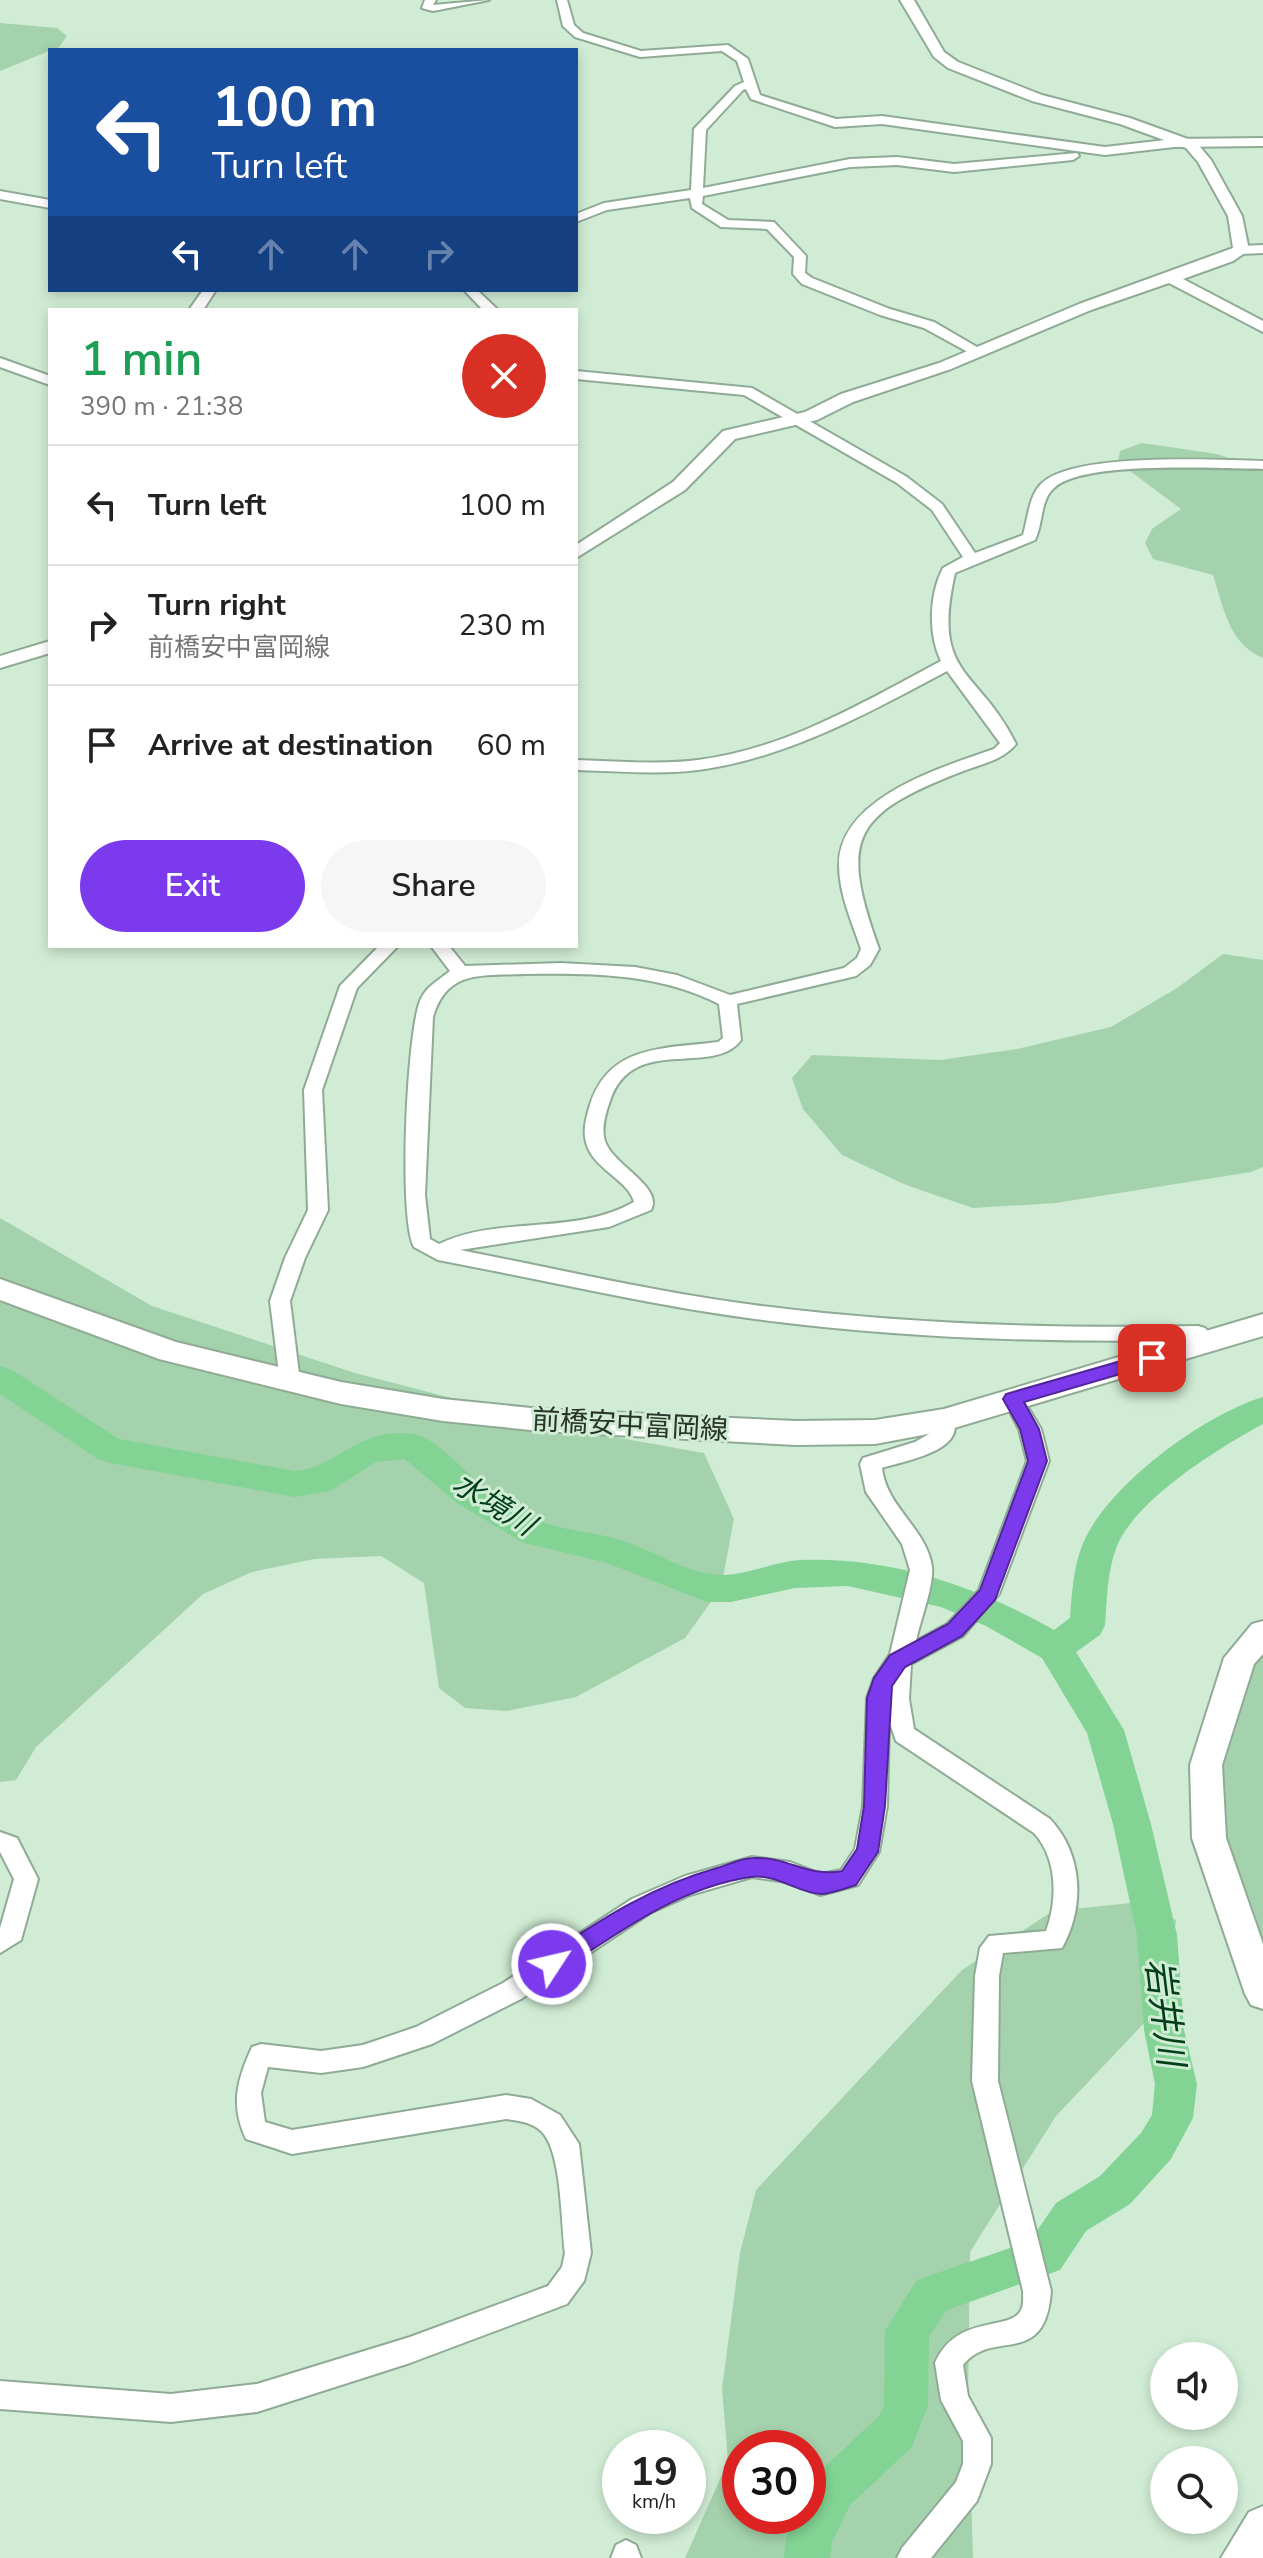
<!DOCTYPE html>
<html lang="en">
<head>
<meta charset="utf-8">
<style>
	:root { --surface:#fff; --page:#f6f6f6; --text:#222; --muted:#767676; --line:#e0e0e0; --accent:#7c3aed }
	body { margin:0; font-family:"Nunito Sans","Noto Sans JP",sans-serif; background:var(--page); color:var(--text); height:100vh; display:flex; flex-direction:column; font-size:30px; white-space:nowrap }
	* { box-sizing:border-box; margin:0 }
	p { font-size:26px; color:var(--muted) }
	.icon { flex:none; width:44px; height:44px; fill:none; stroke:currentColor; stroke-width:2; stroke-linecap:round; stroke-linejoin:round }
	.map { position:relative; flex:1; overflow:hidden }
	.details { position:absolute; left:48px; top:308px; width:530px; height:640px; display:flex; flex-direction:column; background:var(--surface); border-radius:0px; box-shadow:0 4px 12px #0003 }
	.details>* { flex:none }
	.top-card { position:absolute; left:48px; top:48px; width:530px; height:244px; border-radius:0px; box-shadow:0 4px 12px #0003; background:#1a4fa0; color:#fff; overflow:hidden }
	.tools { position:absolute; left:1150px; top:2342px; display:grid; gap:16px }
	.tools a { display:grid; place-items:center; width:88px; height:88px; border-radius:50%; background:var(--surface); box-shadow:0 4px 12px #0003; font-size:40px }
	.speed { position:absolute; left:602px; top:2430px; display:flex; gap:16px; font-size:40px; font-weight:700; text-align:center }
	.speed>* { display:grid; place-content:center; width:104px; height:104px; border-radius:50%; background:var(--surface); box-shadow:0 4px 12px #0003; line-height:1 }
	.speed small { font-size:20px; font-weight:400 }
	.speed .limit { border:12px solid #d22; background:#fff; color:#111 }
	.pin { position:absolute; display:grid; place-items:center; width:68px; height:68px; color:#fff; margin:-34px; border-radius:16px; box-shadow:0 4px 12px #0006 }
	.me { position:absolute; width:88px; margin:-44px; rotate:55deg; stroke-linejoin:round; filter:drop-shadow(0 0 6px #0008) }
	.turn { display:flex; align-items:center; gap:28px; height:168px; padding:0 32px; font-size:36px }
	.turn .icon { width:104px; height:104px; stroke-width:2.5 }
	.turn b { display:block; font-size:56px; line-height:68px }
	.lanes { display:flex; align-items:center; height:76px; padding:0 32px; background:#0003; justify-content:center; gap:40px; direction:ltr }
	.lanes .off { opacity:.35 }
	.round { display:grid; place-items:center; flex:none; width:84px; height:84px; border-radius:42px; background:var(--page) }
	.head { display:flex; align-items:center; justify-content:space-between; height:136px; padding:0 32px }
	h1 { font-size:48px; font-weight:600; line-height:60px; color:#1e9e55 }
	.button { display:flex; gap:16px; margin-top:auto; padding:16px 32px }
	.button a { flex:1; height:92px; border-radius:48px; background:var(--accent); color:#fff; font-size:32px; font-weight:600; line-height:92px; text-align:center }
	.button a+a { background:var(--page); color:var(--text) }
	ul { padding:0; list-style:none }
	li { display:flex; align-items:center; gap:24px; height:120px; padding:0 32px; border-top:2px solid var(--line) }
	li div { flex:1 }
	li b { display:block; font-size:30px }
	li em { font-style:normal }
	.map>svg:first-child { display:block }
</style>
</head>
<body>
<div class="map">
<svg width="1263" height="2558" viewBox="0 0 1263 2558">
	<rect width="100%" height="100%" fill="#d0ecd4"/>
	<g fill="#a4d2ac" fill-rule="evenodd">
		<path d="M0 23 57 28 67 36 59 47 0 71Z"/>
		<path d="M1142 443 1217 454 1263 470V658C1228 643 1224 608 1213 575L1153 559 1145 543 1152 529 1181 509 1118 462 1120 451Z"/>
		<path d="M1223 954 1263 960V1167L1251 1172 1056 1203 973 1208 906 1185 842 1155 803 1109 792 1078 812 1055 940 1060 1017 1049 1111 1027 1177 988Z"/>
		<path d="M0 1218 152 1306 355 1373 575 1430 704 1453 734 1519 721 1588 685 1638 576 1697 507 1711 465 1708 439 1688 424 1583 381 1556 314 1559 252 1572 203 1594 36 1747 16 1780 0 1782Z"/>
		<path d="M1263 1652V1970L1223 1841 1222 1766 1254 1664Z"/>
		<path d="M1131 1903 1176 1920 1165 2001 1056 2116 970 2252 968 2397 973 2558H685L728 2461 722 2389 740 2253 756 2190 962 1970 1053 1911ZM740 2448H808V2516H740Z"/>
	</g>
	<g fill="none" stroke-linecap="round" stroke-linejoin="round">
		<path fill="#82d394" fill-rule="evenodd" d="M0 1366 12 1370 119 1439 295 1471C337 1468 359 1426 413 1434 438 1438 461 1470 481 1484 499 1497 523 1513 543 1522 569 1532 599 1532 626 1542 653 1551 682 1570 711 1574 741 1579 770 1562 800 1560 889 1556 977 1586 1054 1630L1070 1618C1072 1594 1073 1569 1082 1546 1105 1487 1203 1415 1263 1397V1424C1220 1447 1136 1499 1117 1546 1107 1571 1107 1599 1105 1625L1100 1635 1076 1652 1124 1730 1151 1824 1177 1935 1184 2030 1197 2084 1193 2118 1171 2159 1130 2204 1086 2231 1060 2270 947 2310 929 2336 928 2405 912 2447 850 2505 832 2542 830 2558H784L786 2538 796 2516H808V2492L818 2473 879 2416 884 2405 885 2331 917 2280 1030 2241 1056 2203 1100 2176 1141 2133 1152 2115 1155 2084 1144 2030 1137 1935 1113 1824 1087 1733 1042 1658 986 1626 941 1607 848 1586 795 1588 731 1602H707L607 1563 522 1542 457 1503 405 1459 376 1462 330 1491 295 1497 110 1463 98 1459 0 1394Z"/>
		<defs>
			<g id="minor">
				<path d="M425 0H436L433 5 489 0 433 11 422 8Z"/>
				<path d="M557 0H567L574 25 583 33 641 51 728 45 748 59 760 95 836 119 882 116 1105 147 1174 139 1263 138V146L1174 147 1105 155 882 124 835 127 751 99 746 89 743 90 706 130 703 188 850 159 897 157 954 164 1077 153 1079 156 1073 160 954 172 897 165 850 167 703 196 702 204 728 220 774 222 806 256 805 273 812 278 890 309 934 322 982 350 984 353 977 357 924 328 880 315 802 284 793 274 794 257 767 229 721 227 692 208 690 198 607 210 576 222V214L604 203 691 190 694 129 735 86 744 82 737 61 722 51 640 57 575 37 563 26Z"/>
				<path d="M0 191 50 200V208L0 199Z"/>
				<path d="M1263 245V253L1241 254 1235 250 1241 246Z"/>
				<path d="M203 290H216L203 310H189Z"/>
				<path d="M464 290H477L498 310H483Z"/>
				<path d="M0 358 50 376V385L0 367Z"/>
				<path d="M576 371 752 388 907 477 942 504 975 553 1023 535C1028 518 1029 495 1042 483 1075 452 1217 460 1263 461V469C1220 469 1083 460 1054 488 1040 500 1043 525 1035 540L955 573C931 678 978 667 1016 744 1003 760 982 764 963 771 852 814 839 838 879 949L870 965 856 976 737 1004 741 1040C713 1078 632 1033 610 1101 606 1112 602 1125 604 1137 608 1164 664 1185 651 1210L609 1227 460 1250C558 1269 655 1292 754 1305 901 1324 1050 1329 1198 1326L1205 1328 1217 1342 1214 1347H1200L1193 1340C1047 1343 900 1338 755 1319 649 1305 544 1280 438 1260L414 1247C398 1218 407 1033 420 1001 426 986 438 981 450 971L431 946H449L465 966 561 963 635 967 677 975 730 995 844 968 857 958 861 949C852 922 839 894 839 865 839 797 943 767 994 749L1000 743 947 671C868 713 788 758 698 770 658 775 616 771 576 770V760C617 761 658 765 698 760 786 749 864 702 941 661 928 634 929 595 943 568L963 557 932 510 897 483 744 395 576 379ZM524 974C591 973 659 973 719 1004L723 1038 718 1042C665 1049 609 1044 590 1105 585 1121 581 1136 590 1152 600 1171 629 1182 634 1202 575 1236 500 1215 439 1244L430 1239 425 1195 433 1017C447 969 483 976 524 974Z"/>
				<path d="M379 946H398L357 988 322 1090 328 1210 305 1258 290 1301 300 1382 297 1387H283L280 1382 270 1301 285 1258 308 1210 304 1090 340 986Z"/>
				<path d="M1013 1391 1020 1394 1041 1429 1049 1461 999 1594 963 1636 911 1664 909 1699 914 1729 1050 1819C1083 1854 1085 1907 1062 1948L1003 1953 999 1976 998 2081 1051 2291C1045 2370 993 2327 963 2365L968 2396 991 2438V2464L977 2501 931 2558H897L902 2548 956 2482 963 2464V2441L941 2400 935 2363C957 2313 1011 2332 1021 2310 1024 2305 1023 2296 1023 2291L972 2081 975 1976 980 1948 989 1936 1046 1931C1058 1899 1057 1858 1034 1833L896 1741 889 1720 887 1806 879 1852 858 1885 820 1895 788 1882 752 1877 690 1895 650 1913 521 1999 432 2044 363 2067 321 2073 268 2067 261 2093 265 2122 292 2130 506 2095 531 2099 560 2115 579 2144 591 2253 584 2281 567 2304 410 2363 257 2412 171 2422 0 2409V2381L171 2394 257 2384 410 2337 548 2286 562 2267 565 2253C561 2224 562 2150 541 2131 531 2122 519 2121 506 2119L292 2154 246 2139C230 2105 237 2080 252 2047L261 2044 321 2051 363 2045 416 2027 503 1983 632 1899 685 1876 752 1857 790 1862 821 1874 841 1870 855 1849 863 1806 867 1698 874 1678 890 1654 910 1570 902 1544 866 1492 860 1464 863 1458 915 1442 934 1431 937 1415H951C971 1450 905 1461 882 1468 886 1507 927 1529 932 1567 934 1586 920 1621 916 1641L947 1624 979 1590 1027 1461 1019 1429 1003 1399 1006 1394Z"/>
				<path d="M0 1832 17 1838 38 1879 21 1940 0 1953V1928L14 1879 0 1852Z"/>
				<path d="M626 2540 636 2545 641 2558H611L616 2545Z"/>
			</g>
			<g id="tertiary">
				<path d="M900 0H914L944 52 958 62 1042 95 1130 118 1196 142 1211 160 1242 216 1249 250 1233 261 1183 279 1263 321V332L1169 283 1091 310 951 369 853 402 817 420 735 439 685 490 576 558V545L673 482 723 431 805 412 841 394 939 363 1079 304 1233 248 1228 216 1198 162 1186 148 1120 124 1032 101 948 68 934 57Z"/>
				<path d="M50 641V653L0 668V656Z"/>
			</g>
			<g id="secondary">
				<path d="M1263 1621V1654L1254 1664 1222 1765 1226 1838 1263 1944V2009L1251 2005 1245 1994 1192 1838 1190 1765 1224 1658 1252 1624Z"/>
				<path d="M1263 2506V2558H1221L1249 2512Z"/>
			</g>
			<path id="primary" d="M0 1279 176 1342 341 1382 443 1399 541 1409 796 1421 875 1420 944 1409 1263 1314V1336L944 1431 875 1444 796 1445 541 1431 443 1421 341 1404 159 1359 0 1300Z"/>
		</defs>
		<use href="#minor" stroke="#90ab95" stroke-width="4"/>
		<use href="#tertiary" stroke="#90ab95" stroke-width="4"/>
		<use href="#secondary" stroke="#90ab95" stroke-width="4"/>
		<use href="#primary" stroke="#90ab95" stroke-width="4"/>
		<use href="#minor" fill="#fff" fill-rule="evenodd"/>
		<use href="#tertiary" fill="#fff" fill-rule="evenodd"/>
		<use href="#secondary" fill="#fff" fill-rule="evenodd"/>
		<use href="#primary" fill="#fff" fill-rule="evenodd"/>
	</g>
	<path fill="#7c3aed" stroke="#51269a" stroke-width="2" d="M1152 1352 1158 1353V1363L1024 1402 1039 1429 1047 1461 995 1600 962 1636 905 1667 892 1686 885 1806 878 1852 856 1885C846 1888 831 1894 821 1894 798 1893 776 1873 750 1877 678 1888 619 1932 560 1971L552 1974 544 1971 540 1964 544 1957C602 1919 650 1887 717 1868 728 1865 741 1858 753 1858 786 1856 809 1878 842 1871L857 1849 864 1806 867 1698 874 1678 890 1655 948 1624 980 1590 1028 1461 1020 1429 1003 1399 1006 1394Z"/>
	<g text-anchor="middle" stroke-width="6" stroke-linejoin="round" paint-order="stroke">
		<g font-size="28" fill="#29342b" stroke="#d0ecd4">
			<text transform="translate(630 1424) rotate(3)" y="10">前橋安中富岡線</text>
		</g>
		<g font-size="30" font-style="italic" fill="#003f18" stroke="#d0ecd4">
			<text transform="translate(494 1504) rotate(32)" y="10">水境川</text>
		</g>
		<g font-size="36" font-style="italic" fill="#003f18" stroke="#d0ecd4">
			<text transform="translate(1166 2012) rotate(83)" y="13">岩井川</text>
		</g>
	</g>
</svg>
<div class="tools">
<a><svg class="icon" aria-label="sound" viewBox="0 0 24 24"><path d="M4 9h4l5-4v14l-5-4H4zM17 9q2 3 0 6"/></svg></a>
<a><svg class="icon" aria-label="search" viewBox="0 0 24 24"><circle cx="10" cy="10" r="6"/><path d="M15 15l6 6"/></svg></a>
</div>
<div class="speed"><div>19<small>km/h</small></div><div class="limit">30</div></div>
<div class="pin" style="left:1152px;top:1358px;background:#d93025"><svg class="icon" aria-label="arrive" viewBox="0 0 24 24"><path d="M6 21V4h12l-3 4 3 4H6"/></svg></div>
<svg class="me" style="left:552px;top:1964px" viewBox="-20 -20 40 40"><circle r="17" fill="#7c3aed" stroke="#fff" stroke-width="3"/><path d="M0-11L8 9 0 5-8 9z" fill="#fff"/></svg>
<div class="top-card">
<div class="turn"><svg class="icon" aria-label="left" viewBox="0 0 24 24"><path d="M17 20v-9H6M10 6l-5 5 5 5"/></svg><div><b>100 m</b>Turn left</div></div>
<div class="lanes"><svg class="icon" aria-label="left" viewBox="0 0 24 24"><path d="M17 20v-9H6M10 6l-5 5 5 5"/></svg><svg class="icon off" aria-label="ahead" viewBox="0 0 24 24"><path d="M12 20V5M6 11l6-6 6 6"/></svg><svg class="icon off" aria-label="ahead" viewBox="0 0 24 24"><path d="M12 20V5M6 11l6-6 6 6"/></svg><svg class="icon off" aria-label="right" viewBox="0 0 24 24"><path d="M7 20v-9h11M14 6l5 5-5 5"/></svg></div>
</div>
<section class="details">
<div class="head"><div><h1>1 min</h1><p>390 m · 21:38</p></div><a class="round" style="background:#d93025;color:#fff"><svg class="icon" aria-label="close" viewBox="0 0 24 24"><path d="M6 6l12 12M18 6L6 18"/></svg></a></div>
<ul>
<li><svg class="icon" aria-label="left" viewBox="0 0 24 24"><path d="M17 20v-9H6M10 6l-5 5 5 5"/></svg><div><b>Turn left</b></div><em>100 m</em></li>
<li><svg class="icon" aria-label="right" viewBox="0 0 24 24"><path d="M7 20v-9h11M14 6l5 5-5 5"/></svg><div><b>Turn right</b><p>前橋安中富岡線</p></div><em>230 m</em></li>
<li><svg class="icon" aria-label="arrive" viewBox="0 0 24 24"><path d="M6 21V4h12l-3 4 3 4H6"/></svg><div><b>Arrive at destination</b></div><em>60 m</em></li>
</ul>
<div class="button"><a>Exit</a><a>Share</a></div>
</section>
</div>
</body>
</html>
